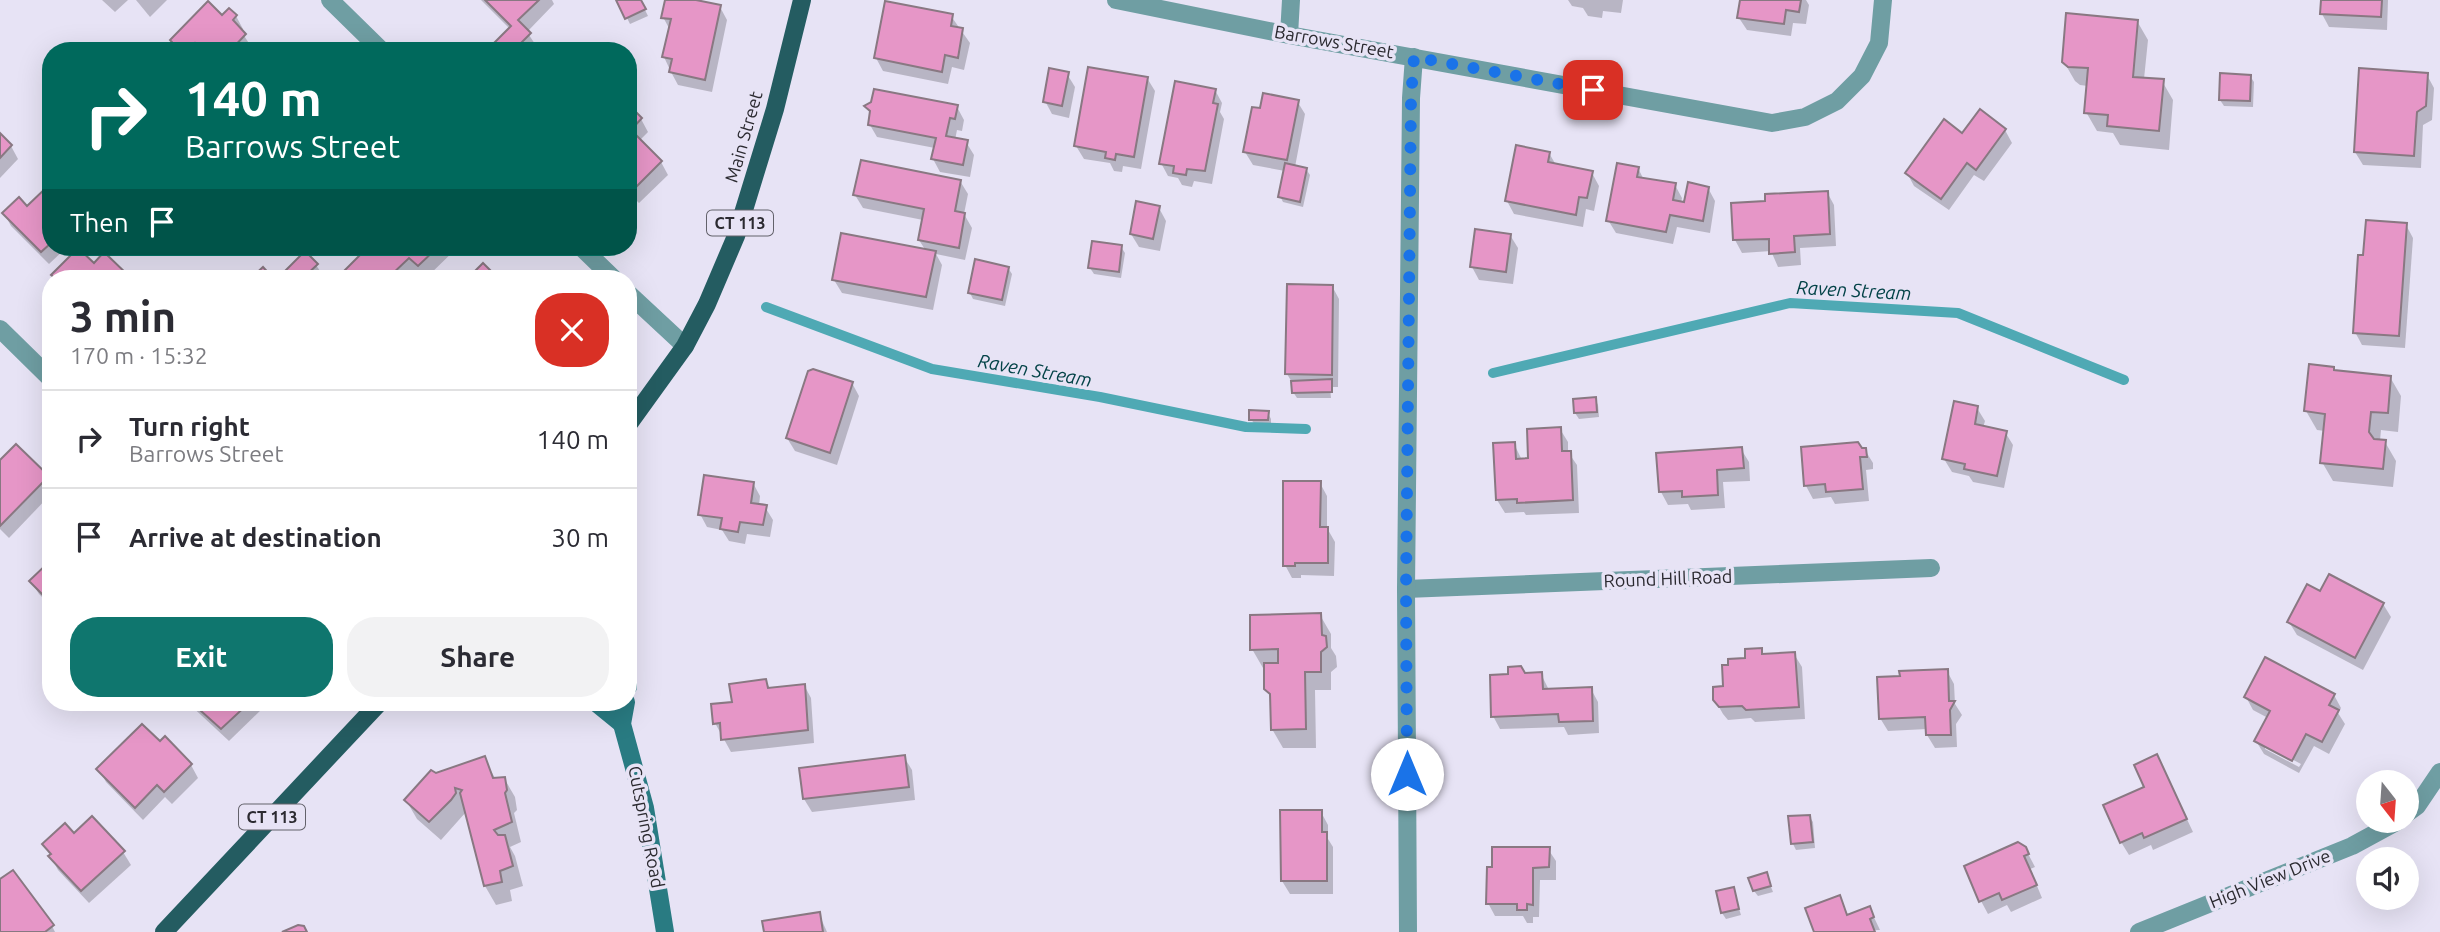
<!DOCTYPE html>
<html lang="en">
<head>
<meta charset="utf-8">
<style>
	:root { --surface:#fff; --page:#f2f2f3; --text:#2b2b33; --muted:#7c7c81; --line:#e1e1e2; --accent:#0f766e }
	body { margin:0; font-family:Ubuntu,sans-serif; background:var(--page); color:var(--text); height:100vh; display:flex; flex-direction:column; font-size:26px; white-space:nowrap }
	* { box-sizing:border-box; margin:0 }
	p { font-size:23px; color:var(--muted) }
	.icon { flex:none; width:38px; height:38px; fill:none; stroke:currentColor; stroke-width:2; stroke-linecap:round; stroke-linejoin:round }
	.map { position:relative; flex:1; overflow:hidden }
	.drawer { position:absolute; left:42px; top:270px; width:595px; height:441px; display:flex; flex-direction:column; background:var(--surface); border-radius:28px; box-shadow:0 7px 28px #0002 }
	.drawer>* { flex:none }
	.hud { position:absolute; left:42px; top:42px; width:595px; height:214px; border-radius:28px; box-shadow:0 7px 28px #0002; background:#00695c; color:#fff; overflow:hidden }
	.needle { width:46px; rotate:163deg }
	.fabs { position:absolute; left:2356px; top:770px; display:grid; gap:14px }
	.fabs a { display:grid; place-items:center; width:63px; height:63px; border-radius:50%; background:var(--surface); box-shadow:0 7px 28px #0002; font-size:35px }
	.pin { position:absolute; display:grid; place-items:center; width:60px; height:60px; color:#fff; margin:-30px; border-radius:14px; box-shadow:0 4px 10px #0006 }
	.me { position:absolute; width:77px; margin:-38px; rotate:0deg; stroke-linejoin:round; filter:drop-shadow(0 0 5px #0008) }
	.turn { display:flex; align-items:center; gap:24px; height:147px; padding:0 28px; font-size:32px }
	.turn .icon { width:91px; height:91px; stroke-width:2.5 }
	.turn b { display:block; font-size:49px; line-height:60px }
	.then { display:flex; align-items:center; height:66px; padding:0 28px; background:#0003; gap:14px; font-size:26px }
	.round { display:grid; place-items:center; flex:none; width:74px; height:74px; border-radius:28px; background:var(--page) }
	.overview { display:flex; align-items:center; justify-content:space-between; height:119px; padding:0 28px }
	h1 { font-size:42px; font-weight:700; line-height:52px }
	.button { display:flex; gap:14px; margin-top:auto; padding:14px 28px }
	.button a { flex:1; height:80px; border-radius:28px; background:var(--accent); color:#fff; font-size:28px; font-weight:700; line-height:80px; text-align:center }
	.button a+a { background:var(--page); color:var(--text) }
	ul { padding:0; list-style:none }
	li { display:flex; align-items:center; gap:21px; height:98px; padding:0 28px; border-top:2px solid var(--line) }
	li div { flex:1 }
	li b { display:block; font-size:26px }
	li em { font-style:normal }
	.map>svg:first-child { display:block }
</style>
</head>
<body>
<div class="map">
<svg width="2440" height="932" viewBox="0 0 2440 932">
	<rect width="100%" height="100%" fill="#e7e3f5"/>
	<g fill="#0003" fill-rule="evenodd">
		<path d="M102 0H128L115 12Z"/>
		<path d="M136 0H167L150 17Z"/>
		<path d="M481 0H552L554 4 527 32 537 47 533 51H488L510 29Z"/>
		<path d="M618 0H640L648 16 630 24Z"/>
		<path d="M667 0H690L720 7 727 20 712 92 678 85 671 72 664 57 670 30 663 17Z"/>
		<path d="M1568 0H1623L1621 13 1603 11 1602 18 1588 16 1583 8 1572 6Z"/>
		<path d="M1742 0H1806L1809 5 1806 24 1793 23 1791 36 1747 30 1739 18Z"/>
		<path d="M2323 0H2388L2387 30 2329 27 2322 14Z"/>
		<path d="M236 16 243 29 241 31 252 48 250 51H178L172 40 222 17Z"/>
		<path d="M951 16 970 43 964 70 952 67 948 84 883 71 876 58Z"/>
		<path d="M2137 21 2148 40 2144 79 2162 81 2173 100 2169 150 2120 145 2113 133 2097 131 2086 112 2088 86 2080 85 2075 81 2064 62Z"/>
		<path d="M1067 74 1075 87 1069 118 1052 114 1045 101Z"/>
		<path d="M2427 75 2434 88 2432 120 2423 125 2421 168 2363 165 2355 152Z"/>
		<path d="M2250 76 2254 82 2253 107 2224 106 2220 100Z"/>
		<path d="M1147 78 1155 91 1141 169 1123 166 1122 172 1114 171 1110 163 1084 159 1076 146Z"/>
		<path d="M1215 90 1222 103 1220 112 1224 119 1212 184 1194 181 1192 187 1182 185 1178 178 1168 176 1161 163Z"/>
		<path d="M1297 101 1305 114 1295 167 1306 169 1310 175 1303 207 1283 202 1280 196 1285 171 1253 165 1245 152 1262 110Z"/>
		<path d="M628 107 641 119 648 132 639 141 661 162 668 175 639 203 628 192Z"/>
		<path d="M867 107H957L964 120 962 131 957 130 955 140 966 142 974 155 970 177 940 172 933 159 935 148 877 137 870 125 871 115Z"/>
		<path d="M2005 130 2012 143 1984 181 1974 175 1949 210 1914 186 1907 173Z"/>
		<path d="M0 136 11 146 18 159 0 178Z"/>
		<path d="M1549 153 1556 165 1592 173 1599 186 1594 211 1586 209 1583 227 1514 214 1507 201Z"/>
		<path d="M1638 168 1644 180 1675 185 1682 198 1681 203 1686 204 1708 188 1715 201 1710 233 1677 227 1673 244 1616 233 1608 220Z"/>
		<path d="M960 181 968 194 964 214 972 228 965 260 936 254 942 265 933 310 842 293 834 280 926 251 919 240 923 220 863 208 855 195Z"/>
		<path d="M50 186 51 247H67L49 264 11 226 4 213 27 209Z"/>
		<path d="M1827 192 1834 205 1836 246 1800 248 1801 265 1778 267 1771 251 1742 253 1735 240 1767 202Z"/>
		<path d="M1159 208 1166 221 1160 251 1139 247 1131 234Z"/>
		<path d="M2406 225 2413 238 2405 348 2362 345 2355 332 2365 257Z"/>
		<path d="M1510 235 1518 248 1513 284 1479 280 1472 267Z"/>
		<path d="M371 247H458L426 278 417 270 408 278H349L345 272Z"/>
		<path d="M1121 247 1125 253 1121 278 1094 274 1090 268Z"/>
		<path d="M316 265 320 271 312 278H292L287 271Z"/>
		<path d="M1008 268 1012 274 1005 306 973 299 970 293Z"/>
		<path d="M1332 286 1339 299 1338 387H1334L1335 398 1334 387H1330L1331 398H1297L1293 392V384L1287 374Z"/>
		<path d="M2335 372 2390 377 2401 396 2398 432 2381 430 2380 441 2385 442 2396 461 2393 487 2333 481 2322 462 2325 431 2317 430 2306 411Z"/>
		<path d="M852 383 859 396 837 465 795 451 787 438Z"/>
		<path d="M1595 399 1598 405 1599 417 1579 419 1575 413Z"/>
		<path d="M1977 408 1985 421 1983 428 2005 432 2013 445 2004 488 1973 482 1969 476 1952 472 1944 459Z"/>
		<path d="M1268 413 1271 419V426L1255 425 1251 419Z"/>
		<path d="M1560 429 1568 442V452L1577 465 1579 513 1526 515 1524 512 1505 513 1497 500 1514 444 1522 460H1530Z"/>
		<path d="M1741 449 1749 462 1750 481 1723 482 1725 508 1691 510 1688 504 1668 505 1661 492Z"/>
		<path d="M1861 450H1865L1873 463V469L1866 470 1869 501 1835 504 1831 497 1813 499 1806 486Z"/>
		<path d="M0 463 48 477 51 481V494L9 538 0 529Z"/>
		<path d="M753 483 760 496 759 506 765 507 773 520 770 537 747 534 745 544 729 541 722 530 707 527 700 514Z"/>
		<path d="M1320 483 1327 496V528L1335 542 1334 576 1301 575V578H1292L1285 565Z"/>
		<path d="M51 562V606L39 594 31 581Z"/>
		<path d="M2383 604 2391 617 2363 670 2297 635 2289 622Z"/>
		<path d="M1320 615 1331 634V648L1336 656 1337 667 1331 672V690H1315L1316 748H1283L1272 729V699L1266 689V668H1263L1252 649Z"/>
		<path d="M1761 650 1764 656 1794 654 1802 667 1805 719 1755 722 1751 718 1728 720 1723 714 1715 700Z"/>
		<path d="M1947 671 1954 684 1955 704 1962 715 1956 724 1957 747 1935 748 1927 735V729L1888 731 1880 718Z"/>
		<path d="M1541 674 1549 690 1591 689 1598 702 1599 733 1568 735 1564 727 1500 729 1493 716 1524 675Z"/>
		<path d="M766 681 770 689 804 685 811 698 814 743 731 752 715 723 734 704Z"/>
		<path d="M2334 695 2341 708 2338 713 2345 724 2329 754 2314 746 2299 773 2264 754 2256 741 2268 718 2253 710 2246 697ZM2265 745 2301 764 2299 767 2265 749Z"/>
		<path d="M187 702H258L262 709 229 741Z"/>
		<path d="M165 739 191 765 198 778 172 804 165 797 143 820 106 782 99 769 159 743Z"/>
		<path d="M2157 756 2193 832 2153 850 2151 845 2129 855 2121 842 2146 788Z"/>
		<path d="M904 757 912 770 915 800 812 812 804 799Z"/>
		<path d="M484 758 496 780 504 778 515 797 517 810 514 813 521 842 510 847 515 856 523 886 510 890 512 901 496 905 485 886 466 812 441 840 417 819 406 800 435 775Z"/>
		<path d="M1282 812H1321L1328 825V839L1333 847V894H1290L1282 881Z"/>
		<path d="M1809 816 1813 822 1815 848 1796 850 1793 844Z"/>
		<path d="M74 835 123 852 131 865 89 903 58 870 44 844Z"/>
		<path d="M2025 848 2035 867 2030 869 2042 898 2011 912 2007 905 1988 914 1981 901Z"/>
		<path d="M1548 849 1556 861V880H1540L1539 917H1533V923H1527L1523 916H1495L1488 903Z"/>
		<path d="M1766 874 1773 892 1758 896 1754 891Z"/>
		<path d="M0 881 52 926 55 932H0Z"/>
		<path d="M1733 889 1741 915 1726 919 1722 913Z"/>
		<path d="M1839 897 1849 917 1870 909 1880 930 1816 932Z"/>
		<path d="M819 914 827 932H765Z"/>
	</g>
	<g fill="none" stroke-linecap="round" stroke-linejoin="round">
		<g stroke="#4fa9b4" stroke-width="10">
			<path d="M766 307 932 369 1100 397 1246 427 1306 429"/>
			<path d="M1493 373 1790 303 1958 313 2124 380"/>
		</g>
	</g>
	<g fill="#e696c7" stroke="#897882" stroke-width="2">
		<path d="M485 0H539L518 20 531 33 513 51H486L511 26Z"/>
		<path d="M616 0H641L646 9 625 19Z"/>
		<path d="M665 0H696L721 5 705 80 669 72 672 59 662 57 671 19 661 18Z"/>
		<path d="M1740 0H1801L1799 12 1786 10 1784 24 1737 18Z"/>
		<path d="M2321 0H2382L2381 17 2320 14Z"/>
		<path d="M208 1 222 15 229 8 237 15 233 20 246 34 230 51H217L212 46 207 51H203L195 43 187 51H180L170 40Z"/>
		<path d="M885 1 953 14 951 26 963 28 958 58 945 55 942 72 874 58Z"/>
		<path d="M2066 13 2138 20 2133 77 2164 79 2159 131 2107 126 2108 115 2084 113 2088 68 2068 67 2062 62Z"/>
		<path d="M1088 67 1148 77 1134 157 1116 154 1115 160 1105 158 1106 152 1074 146Z"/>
		<path d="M1049 68 1069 72 1062 106 1043 102Z"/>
		<path d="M2359 68 2428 73 2426 106 2417 112 2414 156 2354 152Z"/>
		<path d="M2220 73 2251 75 2250 101 2219 100Z"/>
		<path d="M1175 81 1216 89 1213 103 1218 104 1205 171 1187 169 1186 175 1173 173 1174 166 1159 164Z"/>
		<path d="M874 89 958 105 955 119 950 118 946 136 968 140 963 165 931 159 936 138 868 125 870 111 864 106 871 102Z"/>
		<path d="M1263 93 1299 100 1287 160 1243 152 1252 107 1260 108Z"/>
		<path d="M628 104 642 118 631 130 662 161 631 192 628 189Z"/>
		<path d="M1980 109 2006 129 1976 170 1967 163 1941 199 1905 173 1944 119 1962 133Z"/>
		<path d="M0 133 12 145 0 158Z"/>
		<path d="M1516 145 1550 152 1548 162 1593 171 1587 198 1579 197 1576 215 1505 201Z"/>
		<path d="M861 160 961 180 955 211 965 213 959 248 918 240 924 209 853 195Z"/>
		<path d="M1285 163 1307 168 1300 202 1278 197Z"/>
		<path d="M1617 163 1639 167 1637 177 1676 183 1673 200 1684 202 1688 182 1709 187 1703 221 1670 215 1666 232 1606 221Z"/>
		<path d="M50 184 51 243 41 252 2 213 19 197 27 206Z"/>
		<path d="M1828 191 1830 234 1794 236 1795 252 1769 254V239L1733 240 1731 203 1765 201V194Z"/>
		<path d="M1136 201 1160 206 1153 239 1130 234Z"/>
		<path d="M2366 220 2407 223 2399 336 2353 333 2358 255H2363Z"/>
		<path d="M1475 229 1511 234 1506 272 1470 267Z"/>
		<path d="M841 233 936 251 926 297 832 280Z"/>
		<path d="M1092 241 1122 245 1119 272 1088 268Z"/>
		<path d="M368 247H438L418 266 409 258 388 278H349L343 272Z"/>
		<path d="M78 248 94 263 104 252 131 278H55L51 275Z"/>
		<path d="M305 251 318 264 303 278H292L285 271Z"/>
		<path d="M975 259 1009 267 1002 300 968 293Z"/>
		<path d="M483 263 498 278H468Z"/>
		<path d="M263 267 273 278H251Z"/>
		<path d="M1287 284 1333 285 1332 375 1285 374Z"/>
		<path d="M2309 364 2334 367V370L2391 376 2388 413 2371 412 2369 432 2374 439 2386 440 2383 469 2320 463 2325 414 2304 411Z"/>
		<path d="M813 369 853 382 830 453 786 438 808 371Z"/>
		<path d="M1332 379V392L1292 393 1291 381Z"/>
		<path d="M1596 397 1597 412 1574 413 1573 399Z"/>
		<path d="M1954 401 1978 406 1975 424 2007 431 1997 476 1964 469 1965 464 1942 459Z"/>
		<path d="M1249 410 1269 411 1268 420H1249Z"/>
		<path d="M1561 427 1562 451H1571L1573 500 1517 503V499L1496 500 1493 443 1515 442 1516 459 1528 458 1527 429Z"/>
		<path d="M1858 442 1862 448H1866L1867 457H1860L1863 489 1826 492 1825 484 1804 486 1801 447Z"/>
		<path d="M16 444 49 476 0 526V460Z"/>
		<path d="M1742 447 1744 468 1717 470 1718 495 1682 497V491L1659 492 1656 453Z"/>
		<path d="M704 475 754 482 751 503 767 505 763 525 740 522 738 532 720 529 722 518 698 515Z"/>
		<path d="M1283 481H1321L1320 527H1328V563H1295V566H1283Z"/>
		<path d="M51 560V603L29 581Z"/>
		<path d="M2329 574 2384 603 2355 658 2287 622 2307 584 2320 591Z"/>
		<path d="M1321 613 1322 635 1326 636 1327 647 1321 652V672H1305L1306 729 1271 730 1270 694 1264 689V663H1278V649L1250 650V615Z"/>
		<path d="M1762 648V654L1795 652 1799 707 1746 710 1742 706 1719 707 1713 700V687L1723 686 1722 665H1728V659L1745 658V649Z"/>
		<path d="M2265 657 2335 694 2329 705 2339 710 2322 742 2306 734 2292 761 2254 741 2270 711 2244 697Z"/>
		<path d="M1521 666 1525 673 1542 672 1543 689 1592 687 1593 721 1559 722 1558 714 1491 717 1490 675 1508 674V667Z"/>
		<path d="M1948 669 1949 701H1955L1950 710 1951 735H1926L1925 717 1879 719 1877 677 1900 676 1899 671Z"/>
		<path d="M766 679 768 688 805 684 808 730 721 740 720 723 713 724 711 704 732 702 729 684Z"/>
		<path d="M191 702H250L221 729Z"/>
		<path d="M142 724 160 741 165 736 192 764 164 792 157 785 135 808 96 769Z"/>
		<path d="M2157 754 2187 819 2144 838 2142 833 2120 843 2103 805 2144 787 2134 765Z"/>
		<path d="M905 755 909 787 803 799 799 768Z"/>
		<path d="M485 756 493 778 505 777 507 790 505 793 512 822 494 830 498 835H505L513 866 500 871 502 882 484 886 460 793 462 790 455 788 456 793 451 800 429 822 404 800 431 770 436 773Z"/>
		<path d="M1280 810H1322V832H1327V881H1281Z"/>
		<path d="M1810 815 1813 842 1791 844 1788 816Z"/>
		<path d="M92 816 125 851 81 891 48 856 51 854 42 844 65 823 74 833Z"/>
		<path d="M2018 842 2026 847 2029 854 2024 856 2037 885 2002 900 1999 893 1979 902 1964 866Z"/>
		<path d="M1492 847H1550L1549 867 1533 868V905L1527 904V910H1517V904H1486L1487 867H1492Z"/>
		<path d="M13 870 54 925 45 932H0V879Z"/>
		<path d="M1767 872 1771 886 1753 891 1748 878Z"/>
		<path d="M1734 887 1739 909 1721 913 1716 891Z"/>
		<path d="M1840 895 1847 915 1870 906 1874 917 1870 919 1875 932H1814L1805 908Z"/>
		<path d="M820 912 823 932H764L762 921Z"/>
		<path d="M298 925 304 926 307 932H282Z"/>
	</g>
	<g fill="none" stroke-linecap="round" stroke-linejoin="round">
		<g stroke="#6f9ea3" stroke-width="18">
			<path d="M330 0 382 51"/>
			<path d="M1116 0 1289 35 1772 123 1805 117 1837 101 1862 76 1879 43 1883 0"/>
			<path d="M1289 35 1291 0"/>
			<path d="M581 247 613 278"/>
			<path d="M628 293 685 346"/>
			<path d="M0 329 51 379"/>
			<path d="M1406 589 1931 568"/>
			<path d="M2406 814 2417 806 2440 772"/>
			<path d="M1408 932 1406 589 1411 98 1414 57"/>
			<path d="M2139 932 2352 846 2398 821"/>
		</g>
		<g stroke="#297b82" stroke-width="18">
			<path d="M628 651V687"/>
			<path d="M595 702 622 724"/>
			<path d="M626 702 622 724 645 808 665 932"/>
		</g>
		<g stroke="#245c61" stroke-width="18">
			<path d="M628 425 685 346 707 304 736 236 775 109 802 0"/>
			<path d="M164 932 380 702"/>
		</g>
	</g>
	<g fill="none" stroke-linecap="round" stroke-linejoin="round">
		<path stroke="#1a73e8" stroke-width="12" stroke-dasharray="0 21.6" d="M1407 774 1406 589 1411 98 1414 57 1593 90"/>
	</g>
	<g text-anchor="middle" stroke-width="7" stroke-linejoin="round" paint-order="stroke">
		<g fill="#e7e3f5" stroke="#63626b" stroke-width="2">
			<rect x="707" y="210.5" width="66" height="25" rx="5"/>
			<rect x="239" y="804.5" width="66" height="25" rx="5"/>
		</g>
		<g font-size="16" font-weight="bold" fill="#2b2a30">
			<text x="740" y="229">CT 113</text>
			<text x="272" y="823">CT 113</text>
		</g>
		<g font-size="18" fill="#2b2a30" stroke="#e7e3f5">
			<text transform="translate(1334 42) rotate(10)" y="6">Barrows Street</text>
			<text transform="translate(744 137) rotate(-74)" y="6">Main Street</text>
			<text transform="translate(1668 579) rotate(-2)" y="6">Round Hill Road</text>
			<text transform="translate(646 827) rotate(79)" y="6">Cutspring Road</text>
			<text transform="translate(2270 879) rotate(-22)" y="6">High View Drive</text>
		</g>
		<g font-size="19" font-style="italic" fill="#044348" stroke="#e7e3f5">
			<text transform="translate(1854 290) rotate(3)" y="7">Raven Stream</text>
			<text transform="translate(1035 370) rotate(10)" y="7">Raven Stream</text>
		</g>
	</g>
</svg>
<div class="fabs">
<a><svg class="needle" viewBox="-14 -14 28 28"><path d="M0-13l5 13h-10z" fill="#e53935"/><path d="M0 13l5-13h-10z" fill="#7c7c81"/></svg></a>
<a><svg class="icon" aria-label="sound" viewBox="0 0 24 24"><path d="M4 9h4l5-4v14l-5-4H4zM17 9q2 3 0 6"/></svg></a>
</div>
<div class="pin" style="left:1593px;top:90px;background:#d93025"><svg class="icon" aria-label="arrive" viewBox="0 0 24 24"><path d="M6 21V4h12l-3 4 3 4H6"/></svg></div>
<svg class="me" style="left:1407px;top:774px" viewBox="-20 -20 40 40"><circle r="19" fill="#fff"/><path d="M0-13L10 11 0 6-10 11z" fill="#1a73e8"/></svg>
<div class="hud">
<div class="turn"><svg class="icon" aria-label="right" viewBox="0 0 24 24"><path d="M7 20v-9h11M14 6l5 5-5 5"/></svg><div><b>140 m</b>Barrows Street</div></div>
<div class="then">Then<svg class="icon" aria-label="arrive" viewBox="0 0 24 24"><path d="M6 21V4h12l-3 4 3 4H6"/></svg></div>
</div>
<section class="drawer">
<div class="overview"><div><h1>3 min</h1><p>170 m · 15:32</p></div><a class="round" style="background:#d93025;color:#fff"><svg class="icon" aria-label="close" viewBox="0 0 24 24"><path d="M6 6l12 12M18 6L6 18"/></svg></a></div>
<ul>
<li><svg class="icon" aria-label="right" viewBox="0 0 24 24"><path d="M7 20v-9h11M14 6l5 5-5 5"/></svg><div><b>Turn right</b><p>Barrows Street</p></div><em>140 m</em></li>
<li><svg class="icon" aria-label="arrive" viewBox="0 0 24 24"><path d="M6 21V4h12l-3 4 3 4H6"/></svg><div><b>Arrive at destination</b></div><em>30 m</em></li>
</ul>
<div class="button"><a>Exit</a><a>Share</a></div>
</section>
</div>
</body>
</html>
